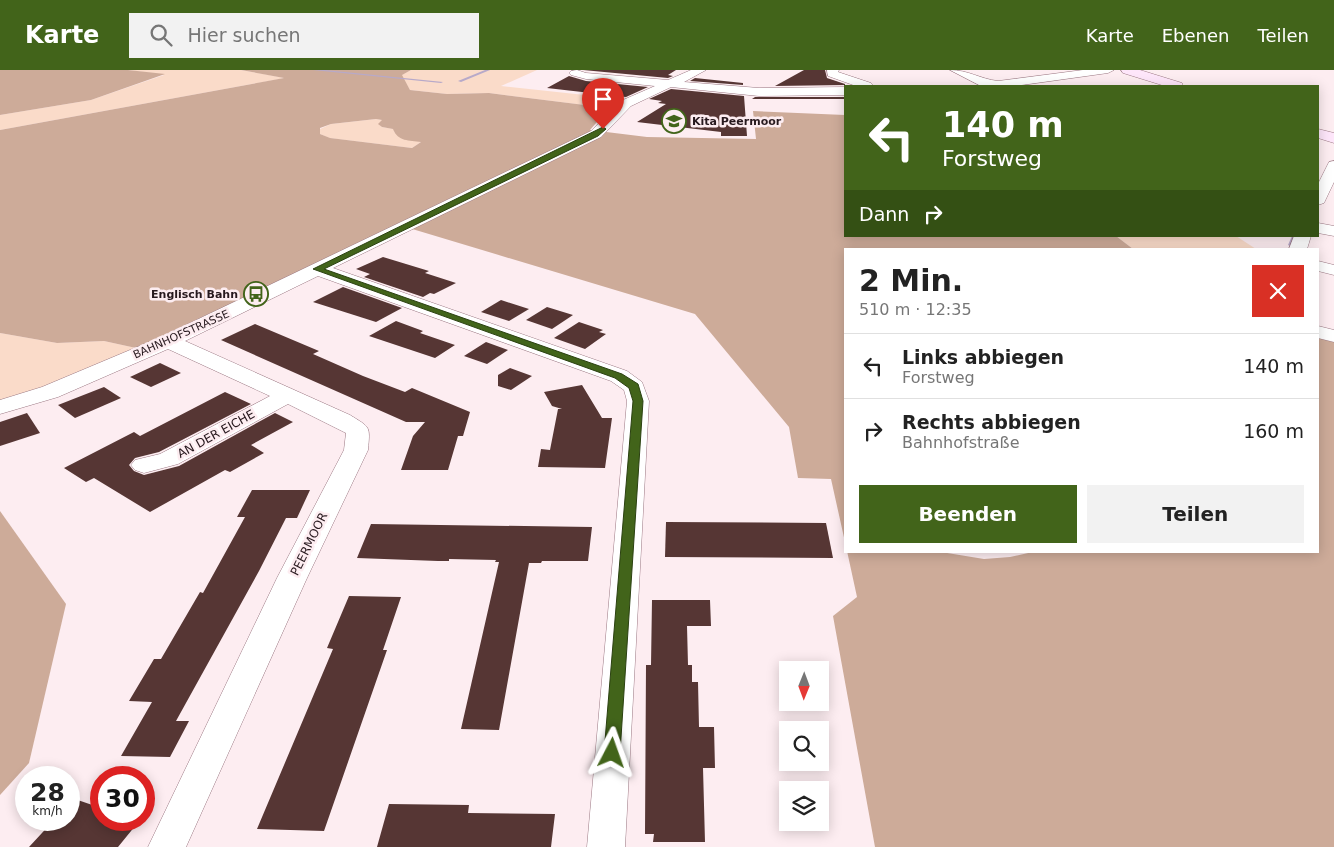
<!DOCTYPE html>
<html lang="de">
<head>
<meta charset="utf-8">
<style>
	:root { --surface:#fff; --page:#f2f2f2; --text:#222; --muted:#767676; --line:#e0e0e0; --accent:#42641a }
	body { margin:0; font-family:"DejaVu Sans",sans-serif; background:var(--page); color:var(--text); height:100vh; display:flex; flex-direction:column; font-size:19px; white-space:nowrap }
	* { box-sizing:border-box; margin:0 }
	p { font-size:16px; color:var(--muted) }
	.icon { flex:none; width:28px; height:28px; fill:none; stroke:currentColor; stroke-width:2; stroke-linecap:round; stroke-linejoin:round }
	.map { position:relative; flex:1; overflow:hidden }
	.side { position:absolute; left:844px; top:178px; width:475px; height:305px; display:flex; flex-direction:column; background:var(--surface); border-radius:0px; box-shadow:0 2px 12px #0003 }
	.side>* { flex:none }
	.banner { position:absolute; left:844px; top:15px; width:475px; height:152px; border-radius:0px; box-shadow:0 2px 12px #0003; background:#42641a; color:#fff; overflow:hidden }
	.needle { width:32px; rotate:181deg }
	.controls { position:absolute; left:779px; top:591px; display:grid; gap:10px }
	.controls a { display:grid; place-items:center; width:50px; height:50px; border-radius:0px; background:var(--surface); box-shadow:0 2px 12px #0003; font-size:25px }
	.speed { position:absolute; left:15px; top:696px; display:flex; gap:10px; font-size:25px; font-weight:700; text-align:center }
	.speed>* { display:grid; place-content:center; width:65px; height:65px; border-radius:50%; background:var(--surface); box-shadow:0 2px 12px #0003; line-height:1 }
	.speed small { font-size:12px; font-weight:400 }
	.speed .limit { border:8px solid #d22; background:#fff; color:#111 }
	.pin { position:absolute; display:grid; place-items:center; width:42px; height:42px; color:#fff; margin:-51px -21px; border-radius:50% 50% 50% 0; rotate:-45deg; box-shadow:0 0 5px #0007 }
	.pin .icon { rotate:45deg }
	.me { position:absolute; width:55px; margin:-28px; rotate:4deg; stroke-linejoin:round; filter:drop-shadow(0 0 4px #0008) }
	.turn { display:flex; align-items:center; gap:18px; height:105px; padding:0 15px; font-size:22px }
	.turn .icon { width:65px; height:65px; stroke-width:2.5 }
	.turn b { display:block; font-size:35px; line-height:42px }
	.then { display:flex; align-items:center; height:48px; padding:0 15px; background:#0003; gap:10px; font-size:19px }
	.round { display:grid; place-items:center; flex:none; width:52px; height:52px; border-radius:0px; background:var(--page) }
	.head { display:flex; align-items:center; justify-content:space-between; height:85px; padding:0 15px }
	h1 { font-size:30px; font-weight:700; line-height:38px }
	.button { display:flex; gap:10px; margin-top:auto; padding:10px 15px }
	.button a { flex:1; height:58px; border-radius:0px; background:var(--accent); color:#fff; font-size:20px; font-weight:700; line-height:58px; text-align:center }
	.button a+a { background:var(--page); color:var(--text) }
	ul { padding:0; list-style:none }
	li { display:flex; align-items:center; gap:15px; height:65px; padding:0 15px; border-top:1px solid var(--line) }
	li div { flex:1 }
	li b { display:block; font-size:19px }
	li em { font-style:normal }
	header { display:flex; align-items:center; gap:30px; box-sizing:border-box; height:70px; padding:0 25px; background:var(--accent); color:#fff }
	header strong { font-size:24px }
	nav { display:flex; gap:28px; margin-inline-start:auto; font-size:18px }
	.search { width:350px; height:45px; background:var(--page); display:flex; align-items:center; gap:12px; box-sizing:border-box; padding:0 18px; border-radius:0px; color:var(--muted); font-size:19px }
	.map>svg:first-child { display:block }
</style>
</head>
<body>
<header>
<strong>Karte</strong>
<div class="search"><svg class="icon" aria-label="search" viewBox="0 0 24 24"><circle cx="10" cy="10" r="6"/><path d="M15 15l6 6"/></svg>Hier suchen</div>
<nav><a>Karte</a><a>Ebenen</a><a>Teilen</a></nav>
</header>
<div class="map">
<svg width="1334" height="777" viewBox="0 0 1334 777">
	<rect width="100%" height="100%" fill="#fdedf1"/>
	<g fill="#fadbc9">
		<path d="M128 0H241L285 8 0 60V45L91 30 164 5Z"/>
		<path d="M411 0H537L501 16 622 29 609 38 489 23 447 24 410 20 401 5Z"/>
		<path d="M376 49 383 50 379 54 382 57 394 59V62L421 72 412 78 329 68 320 64V59L331 54Z"/>
		<path d="M1116 166H1236L1256 179H1133Z"/>
		<path d="M0 263 57 273 104 271 136 278 49 316 0 332Z"/>
	</g>
	<g fill="#cdab99" fill-rule="evenodd">
		<path d="M0 0H128L165 4 91 30 0 45Z"/>
		<path d="M241 0H411L402 5 410 20 447 24 489 23 609 38 590 60 647 67 756 69 753 41 845 45V166H1116L1133 179H845V472L831 409 798 408 789 357 695 244 399 155 136 278 104 271 57 273 0 263V60L284 8ZM376 49 382 50 378 54 382 57 393 59C398 72 409 70 421 72L412 78 330 68 320 64V58L331 54Z"/>
		<path d="M1318 268 1334 272V777H875L833 546 857 527 847 481H935L984 489 1010 487 1037 481H1318Z"/>
		<path d="M0 441 66 534 29 693 0 725Z"/>
	</g>
	<g fill="none" stroke-linecap="round" stroke-linejoin="round">
		<g fill="#b7a9c9" fill-rule="evenodd">
			<path d="M313 0H325L443 12 441 13Z"/>
			<path d="M485 0H490L461 12 458 11Z"/>
			<path d="M1292 166H1296L1292 175 1290 176 1288 175Z"/>
		</g>
	</g>
	<g fill="#563634">
		<path d="M583 0H676L668 5 673 6 668 8Z"/>
		<path d="M804 0H825L827 8 845 14V15L775 16Z"/>
		<path d="M569 6 586 11 648 17 626 27 547 18Z"/>
		<path d="M695 8 743 13V15L690 11Z"/>
		<path d="M671 19 744 26 747 66H721V62L637 52 666 34 658 33 662 31 649 29Z"/>
		<path d="M755 27H845V29H752Z"/>
		<path d="M383 187 429 201 425 203 456 213 434 224 430 223 423 227 364 207 370 204 356 199Z"/>
		<path d="M343 217 402 238 376 252 313 232Z"/>
		<path d="M501 230 529 239 509 251 481 242Z"/>
		<path d="M547 237 573 245 552 259 526 250Z"/>
		<path d="M396 251 423 261 420 263 455 275 435 288 369 266Z"/>
		<path d="M579 252 603 260 599 262 606 264 585 279 554 268Z"/>
		<path d="M255 254 319 281 313 284 363 306 405 322 412 318 470 342 463 366H458L448 400H401L413 366 425 352H406L221 270Z"/>
		<path d="M486 272 508 280 487 294 464 286Z"/>
		<path d="M160 293 181 303 151 317 130 307Z"/>
		<path d="M510 298 532 306 511 320 498 316V305Z"/>
		<path d="M582 315 602 348H612L605 398 538 397 541 379 550 380 558 339H562L552 336 544 322Z"/>
		<path d="M104 317 121 328 75 348 58 335Z"/>
		<path d="M225 322 251 334 159 382 135 388 129 395 134 401 144 405 179 396 275 343 293 352 251 375 264 383 230 402 225 400 150 442 94 408 86 412 64 398 134 362 140 366Z"/>
		<path d="M27 343 40 363 0 376V352Z"/>
		<path d="M252 420H310L297 448H286L259 501 176 651H189L170 687 121 686 152 632 129 631 154 589H161L200 522 203 523 245 447H237Z"/>
		<path d="M666 452 826 453 833 488 665 487Z"/>
		<path d="M371 454 592 457 588 491H542L541 493H529L499 660 461 659 499 492H495L496 490 449 489V491H438L357 488Z"/>
		<path d="M349 526 401 527 383 580H387L324 761 257 759 333 579 327 578Z"/>
		<path d="M652 530H710L711 556H687L688 595H692V612H698L699 657H714L715 698H703L705 772H653L654 764H645L646 595H651Z"/>
		<path d="M69 727 101 738V750H140L118 777H29L54 750H69Z"/>
		<path d="M389 734 469 735 468 743 555 744 551 777H377Z"/>
	</g>
	<g fill="none" stroke-linecap="round" stroke-linejoin="round">
		<defs>
			<g id="street">
				<path d="M577 0 586 3 668 10 691 0H706L684 12 759 18 845 17V25L759 26 671 17 631 36 601 67 333 198 627 301 642 312 649 331 625 777H587L627 331 624 320 611 311 318 206 185 271 350 345C371 358 370 356 368 380L307 508 186 777H148L277 508 344 380 346 363 288 334 178 394 144 403 135 400 131 395 135 390 160 384 270 326 168 279 58 327 0 344V330L42 317 161 267 591 61 623 30 655 16 586 9 571 5 569 3 571 1Z"/>
				<path d="M827 0H839L838 2 871 13 873 16H856L828 6Z"/>
				<path d="M950 0C969 0 980 9 998 11L1083 0H1114L1108 3 1015 16H981Z"/>
				<path d="M1334 91V112L1324 133 1318 135V114L1329 92Z"/>
				<path d="M1318 153 1334 156V166L1318 163Z"/>
				<path d="M1294 166H1311L1307 179H1289Z"/>
				<path d="M1318 191 1334 195V205L1318 201Z"/>
				<path d="M1318 256 1334 260V272L1318 268Z"/>
			</g>
			<g id="secondary">
				<path d="M1121 0H1140L1182 13 1183 16H1165L1123 3Z"/>
				<path d="M1318 59 1334 63V73L1318 68Z"/>
			</g>
		</defs>
		<use href="#street" stroke="#9b7883" stroke-width="1"/>
		<use href="#secondary" stroke="#9b7883" stroke-width="1"/>
		<use href="#street" fill="#fff" fill-rule="evenodd"/>
		<use href="#secondary" fill="#fee6fa" fill-rule="evenodd"/>
	</g>
	<path fill="#42641a" stroke="#2b4111" d="M603 57 606 59 598 66 324 199 622 304 638 314 643 331 620 683 618 687 612 689 607 687 604 683 633 331 629 318 615 308 313 199Z"/>
	<defs>
		<symbol id="school-ring" viewBox="-11 -11 22 22"><circle r="9.5" fill="#fdedf1" stroke="#42641a" stroke-width="1.5"/><path d="M0-5L7-2L0 1L-7-2ZM-4 1L0 2.5L4 1V4Q0 6-4 4Z" fill="#42641a"/></symbol>
		<symbol id="bus-ring" viewBox="-11 -11 22 22"><circle r="9.5" fill="#fdedf1" stroke="#42641a" stroke-width="1.5"/><path d="M-5-6H5V4H4V6H2V4H-2V6H-4V4H-5ZM-3.5-4V0h7V-4ZM-3.5 1.2v1.5H-2V1.2ZM2 1.2v1.5H3.5V1.2Z" fill="#42641a"/></symbol>
	</defs>
	<g fill-rule="evenodd">
		<use href="#school-ring" x="660" y="37" width="28" height="28"/>
		<use href="#bus-ring" x="242" y="210" width="28" height="28"/>
	</g>
	<g text-anchor="middle" stroke-width="5" stroke-linejoin="round" paint-order="stroke">
		<g font-size="11" font-weight="bold" fill="#27191e" stroke="#fdedf1" text-anchor="start">
			<text x="692" y="55">Kita Peermoor</text>
			<text x="238" y="228" text-anchor="end">Englisch Bahn</text>
		</g>
		<g font-size="11" fill="#27191e" stroke="#fdedf1">
			<text transform="translate(181 264) rotate(-24)" y="4">BAHNHOFSTRASSE</text>
		</g>
		<g font-size="12" fill="#27191e" stroke="#fdedf1">
			<text transform="translate(216 364) rotate(-29)" y="4">AN DER EICHE</text>
			<text transform="translate(309 474) rotate(-64)" y="4">PEERMOOR</text>
		</g>
	</g>
</svg>
<div class="controls">
<a><svg class="needle" viewBox="-14 -14 28 28"><path d="M0-13l5 13h-10z" fill="#e53935"/><path d="M0 13l5-13h-10z" fill="#767676"/></svg></a>
<a><svg class="icon" aria-label="search" viewBox="0 0 24 24"><circle cx="10" cy="10" r="6"/><path d="M15 15l6 6"/></svg></a>
<a><svg class="icon" aria-label="layers" viewBox="0 0 24 24"><path d="M12 4l9 5-9 5-9-5zM3 14l9 5 9-5"/></svg></a>
</div>
<div class="speed"><div>28<small>km/h</small></div><div class="limit">30</div></div>
<div class="pin" style="left:603px;top:59px;background:#d93025"><svg class="icon" aria-label="arrive" viewBox="0 0 24 24"><path d="M6 21V4h12l-3 4 3 4H6"/></svg></div>
<svg class="me" style="left:612px;top:683px" viewBox="-20 -20 40 40"><path d="M0-17L14 15 0 8-14 15z" fill="#42641a" stroke="#fff" stroke-width="4"/></svg>
<div class="banner">
<div class="turn"><svg class="icon" aria-label="left" viewBox="0 0 24 24"><path d="M17 20v-9H6M10 6l-5 5 5 5"/></svg><div><b>140 m</b>Forstweg</div></div>
<div class="then">Dann<svg class="icon" aria-label="right" viewBox="0 0 24 24"><path d="M7 20v-9h11M14 6l5 5-5 5"/></svg></div>
</div>
<section class="side">
<div class="head"><div><h1>2 Min.</h1><p>510 m · 12:35</p></div><a class="round" style="background:#d93025;color:#fff"><svg class="icon" aria-label="close" viewBox="0 0 24 24"><path d="M6 6l12 12M18 6L6 18"/></svg></a></div>
<ul>
<li><svg class="icon" aria-label="left" viewBox="0 0 24 24"><path d="M17 20v-9H6M10 6l-5 5 5 5"/></svg><div><b>Links abbiegen</b><p>Forstweg</p></div><em>140 m</em></li>
<li><svg class="icon" aria-label="right" viewBox="0 0 24 24"><path d="M7 20v-9h11M14 6l5 5-5 5"/></svg><div><b>Rechts abbiegen</b><p>Bahnhofstraße</p></div><em>160 m</em></li>
</ul>
<div class="button"><a>Beenden</a><a>Teilen</a></div>
</section>
</div>
</body>
</html>
